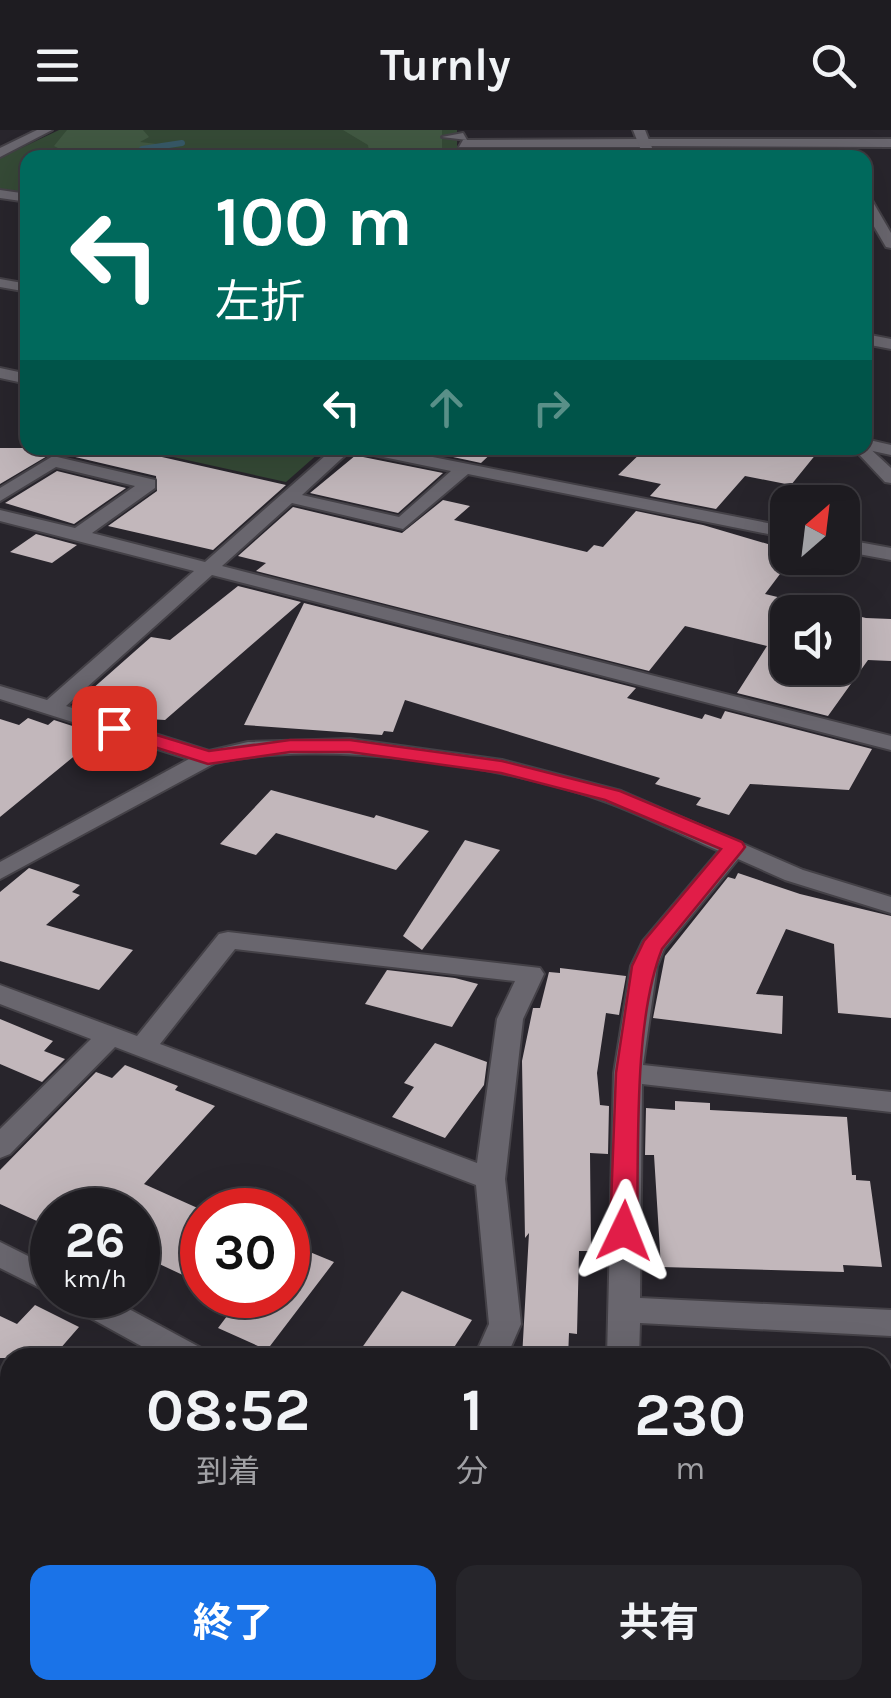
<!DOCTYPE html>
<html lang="ja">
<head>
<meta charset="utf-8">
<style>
	:root { --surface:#1e1c21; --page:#26252a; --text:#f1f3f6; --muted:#a1a1a5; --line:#3c3a3f; --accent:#1a73e8 }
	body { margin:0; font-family:Karla,"Noto Sans JP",sans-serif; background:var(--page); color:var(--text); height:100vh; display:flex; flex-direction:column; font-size:38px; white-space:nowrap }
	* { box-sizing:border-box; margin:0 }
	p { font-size:32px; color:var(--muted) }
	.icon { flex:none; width:55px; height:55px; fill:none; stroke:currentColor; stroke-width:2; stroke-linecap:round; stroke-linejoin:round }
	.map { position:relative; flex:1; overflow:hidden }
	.sheet { position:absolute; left:0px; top:1218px; width:892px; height:352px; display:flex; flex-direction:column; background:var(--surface); border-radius:30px 30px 0 0; box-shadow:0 10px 40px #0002,0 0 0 2px var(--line) }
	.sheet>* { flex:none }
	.hud { position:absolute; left:20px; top:20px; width:852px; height:305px; border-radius:20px; box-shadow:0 10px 40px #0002,0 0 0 2px var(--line); background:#00695c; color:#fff; overflow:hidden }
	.needle { width:65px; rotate:28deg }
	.buttons { position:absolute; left:770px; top:355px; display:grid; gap:20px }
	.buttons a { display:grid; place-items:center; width:90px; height:90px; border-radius:20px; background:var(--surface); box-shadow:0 10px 40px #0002,0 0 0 2px var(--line); font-size:50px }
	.speed { position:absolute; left:30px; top:1058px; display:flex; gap:20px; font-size:50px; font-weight:700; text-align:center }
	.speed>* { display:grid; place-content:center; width:130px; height:130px; border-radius:50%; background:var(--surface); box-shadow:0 10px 40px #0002,0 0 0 2px var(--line); line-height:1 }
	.speed small { font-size:25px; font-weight:400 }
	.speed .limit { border:15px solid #d22; background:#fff; color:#111 }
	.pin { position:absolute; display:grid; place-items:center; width:85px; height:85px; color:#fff; margin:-42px; border-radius:20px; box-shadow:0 5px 15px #0006 }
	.me { position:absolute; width:110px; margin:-55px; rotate:2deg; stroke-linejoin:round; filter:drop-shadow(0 0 8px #0008) }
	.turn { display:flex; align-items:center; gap:35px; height:210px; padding:0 30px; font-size:45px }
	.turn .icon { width:130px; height:130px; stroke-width:2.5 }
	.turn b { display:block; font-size:70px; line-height:85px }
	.lanes { display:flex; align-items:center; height:95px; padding:0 30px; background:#0003; justify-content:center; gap:50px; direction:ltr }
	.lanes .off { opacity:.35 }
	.eta { display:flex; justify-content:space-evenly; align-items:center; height:170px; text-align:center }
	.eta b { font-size:60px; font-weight:700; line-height:70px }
	.action { display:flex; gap:20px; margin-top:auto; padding:20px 30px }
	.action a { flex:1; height:115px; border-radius:20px; background:var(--accent); color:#fff; font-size:40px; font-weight:700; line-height:115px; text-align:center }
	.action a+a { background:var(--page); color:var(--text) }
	header { display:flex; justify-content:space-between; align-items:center; height:130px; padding:0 30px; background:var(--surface); font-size:45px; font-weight:700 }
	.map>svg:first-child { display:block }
</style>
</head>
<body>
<header><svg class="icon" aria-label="menu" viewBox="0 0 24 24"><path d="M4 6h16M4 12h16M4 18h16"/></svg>Turnly<svg class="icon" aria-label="search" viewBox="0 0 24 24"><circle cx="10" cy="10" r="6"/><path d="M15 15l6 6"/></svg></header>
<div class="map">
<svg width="891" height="1568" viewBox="0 0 891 1568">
	<rect width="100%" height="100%" fill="#28252c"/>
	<g fill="#354a36">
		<path d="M59 0H457V27L28 28 27 65 0 60V28Z"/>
		<path d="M163 318H317L319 323 286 352 155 323Z"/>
	</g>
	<g fill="#415842">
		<path d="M67 0H143L149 7 140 12 166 15 176 27H63L62 20 54 16Z"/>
		<path d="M343 0H442V27H370L368 15Z"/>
	</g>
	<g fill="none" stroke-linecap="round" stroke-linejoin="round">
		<path stroke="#375967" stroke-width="6" d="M145 28 142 19 182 13"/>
	</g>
	<g fill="#c2b7bb" fill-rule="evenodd">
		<path d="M0 318H122L286 355 213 420 108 396 157 361 156 346 54 322 0 354Z"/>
		<path d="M411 318H497L481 333Z"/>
		<path d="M646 318H821L791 355 745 346 716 379 650 366 661 354 618 345Z"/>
		<path d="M356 325 363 327 443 343 398 383 310 363Z"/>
		<path d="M57 341 126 358 74 394 5 373Z"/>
		<path d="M443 370 470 376 454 390 587 422 594 415 603 417 636 381 703 395 788 420V428H792L765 464 866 488 891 489V531L868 530 828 586 737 563 767 516 685 496 649 541 256 441 266 433 238 426 293 377 402 403ZM788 482H842V538H788Z"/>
		<path d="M36 404 77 415 52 433 10 422Z"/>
		<path d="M238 456 301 472 165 590 114 587 74 575 151 507 170 510Z"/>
		<path d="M304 473 636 558 627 568 702 589 705 584 721 589 725 581 872 619 849 660 750 654 729 685 696 675 701 668 655 654 660 648 405 570 393 602 384 601 382 605 244 595Z"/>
		<path d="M28 588 48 595 54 590 100 605 0 687V589L19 595Z"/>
		<path d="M271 660 374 688 376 685 429 701 396 740 276 703 256 725 220 714Z"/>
		<path d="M465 710 500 720 422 820 403 806Z"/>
		<path d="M29 738 80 755 72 762 80 765 46 795 133 820 99 860 0 831V762Z"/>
		<path d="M738 743 800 764 891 786V888L838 883 834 814 786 799 756 864 783 866 782 904 653 888 665 826 728 747 735 749Z"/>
		<path d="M560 838 626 846 619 885 606 883 597 943 600 975 609 976 608 1024 590 1023 591 1121H579L577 1204 569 1203 568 1228H522L529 1103 525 1108 522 931 533 878H540L549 842 560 843Z"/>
		<path d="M387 840 455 848 478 854 452 897 365 874Z"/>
		<path d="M0 889 53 911 44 921 65 929 42 952 0 934Z"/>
		<path d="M435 913 487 932 484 955 445 1008 392 987 414 957 404 953Z"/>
		<path d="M125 935 178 956 175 960 215 976 144 1054 202 1080V1154L138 1124V1080H52V1098L0 1074V1040L96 942 112 948Z"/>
		<path d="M675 971 710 973V980L847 987 852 1045H856V1050L870 1051 882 1137 843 1135 844 1142 661 1137 654 1025H645L646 978 675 980Z"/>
		<path d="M288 1113 334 1132 267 1220 218 1198 243 1165H288Z"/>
		<path d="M402 1161 472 1190 447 1228H381L361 1219Z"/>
		<path d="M35 1175 79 1197 52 1228H0V1186L17 1194Z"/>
	</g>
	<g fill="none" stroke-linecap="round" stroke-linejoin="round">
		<defs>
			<path id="pedestrian" d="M463 3 467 10 442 7Z"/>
			<g id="minor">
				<path d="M37 0H52L0 27V18Z"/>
				<path d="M463 10 642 9 648 13 642 17H459Z"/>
				<path d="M0 60 28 64V72L0 68Z"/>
				<path d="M865 66 870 67 891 103V118L886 117 865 81Z"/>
				<path d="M865 204 891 209V219L865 214Z"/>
				<path d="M0 238 28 244V254L0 248Z"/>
				<path d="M334 318H353L302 365 399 387 451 341 364 323 355 318H387L788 397V408L468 344 403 399 292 373 222 436 891 606V620L212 445 66 576 209 621 248 612 350 609 502 630 621 661 803 740 891 767V783L785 750 738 729 664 819 657 836 643 935 891 962V982L642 954 640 1168 891 1180V1206L640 1193 639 1228H607L614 943 631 836 643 811 719 721C682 705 645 686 607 672 505 634 321 609 215 633L0 749V732L189 629 0 569V556L47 570 194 441 0 391V380L75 398 135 356 56 337 0 371V358L53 326 155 350V358L92 403 205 432Z"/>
				<path d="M842 409 891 418V430L842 421Z"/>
				<path d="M228 802 540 838 544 844 523 889 505 1049 521 1194 506 1228H474L489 1194 476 1055 115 917 10 1024 0 1028V999L91 909 0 874V855L137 906 219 804ZM235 819 515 851 497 889 477 1033 160 914Z"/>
				<path d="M0 1112 52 1138V1164L0 1138Z"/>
				<path d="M60 1165H103L203 1219 208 1228H163L65 1174Z"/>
				<path d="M617 1560H655L656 1568H618Z"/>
			</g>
			<g id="tertiary">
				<path d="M642 9H891V17L638 16Z"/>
				<path d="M0 149 28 154V162L0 157Z"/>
				<path d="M865 309 891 315V325L859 318H865Z"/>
				<path d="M0 1540 10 1544V1560H30L33 1568H0Z"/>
			</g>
			<g id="secondary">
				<path d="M633 0H645L656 28H644Z"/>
				<path d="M865 314 891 338V353L885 352 853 318H865Z"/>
			</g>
		</defs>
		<use href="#pedestrian" stroke="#444147" stroke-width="4"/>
		<use href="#minor" stroke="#444147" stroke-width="4"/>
		<use href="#tertiary" stroke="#444147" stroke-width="4"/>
		<use href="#secondary" stroke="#444147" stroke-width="4"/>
		<use href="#pedestrian" fill="#69666e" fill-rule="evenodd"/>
		<use href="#minor" fill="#69666e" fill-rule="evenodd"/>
		<use href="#tertiary" fill="#69666e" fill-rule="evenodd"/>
		<use href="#secondary" fill="#69666e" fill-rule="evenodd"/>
	</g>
	<path fill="#e11d48" stroke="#92132f" stroke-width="2.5" d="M114 592 209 621 290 610H350L502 631 620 661 742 712 745 717 742 721 662 819C633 892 639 1020 637 1101L633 1108 624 1111 614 1108 610 1101 616 943 632 836 644 811 721 719 605 670 501 643 350 622H290L208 634 107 602 104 598Z"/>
</svg>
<div class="buttons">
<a><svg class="needle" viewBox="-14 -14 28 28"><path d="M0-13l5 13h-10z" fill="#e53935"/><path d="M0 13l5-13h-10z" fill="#a1a1a5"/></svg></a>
<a><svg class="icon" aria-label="sound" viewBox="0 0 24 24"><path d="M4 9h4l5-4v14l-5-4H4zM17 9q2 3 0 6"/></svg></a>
</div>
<div class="speed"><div>26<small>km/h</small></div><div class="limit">30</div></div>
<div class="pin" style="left:114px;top:598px;background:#d93025"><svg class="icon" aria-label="arrive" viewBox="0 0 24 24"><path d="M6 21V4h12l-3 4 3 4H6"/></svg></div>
<svg class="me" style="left:624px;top:1101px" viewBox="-20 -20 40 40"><path d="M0-17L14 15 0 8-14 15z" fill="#e11d48" stroke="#fff" stroke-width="4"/></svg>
<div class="hud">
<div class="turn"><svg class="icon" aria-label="left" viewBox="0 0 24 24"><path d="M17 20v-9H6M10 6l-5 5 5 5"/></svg><div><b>100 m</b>左折</div></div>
<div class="lanes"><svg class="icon" aria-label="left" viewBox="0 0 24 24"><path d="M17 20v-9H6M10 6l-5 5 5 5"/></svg><svg class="icon off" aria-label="ahead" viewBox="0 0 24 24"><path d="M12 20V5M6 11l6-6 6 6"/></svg><svg class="icon off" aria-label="right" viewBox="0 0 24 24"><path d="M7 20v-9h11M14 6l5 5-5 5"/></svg></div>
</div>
<section class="sheet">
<div class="eta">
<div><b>08:52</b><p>到着</p></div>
<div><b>1</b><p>分</p></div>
<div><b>230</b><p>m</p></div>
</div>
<div class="action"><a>終了</a><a>共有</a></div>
</section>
</div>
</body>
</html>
